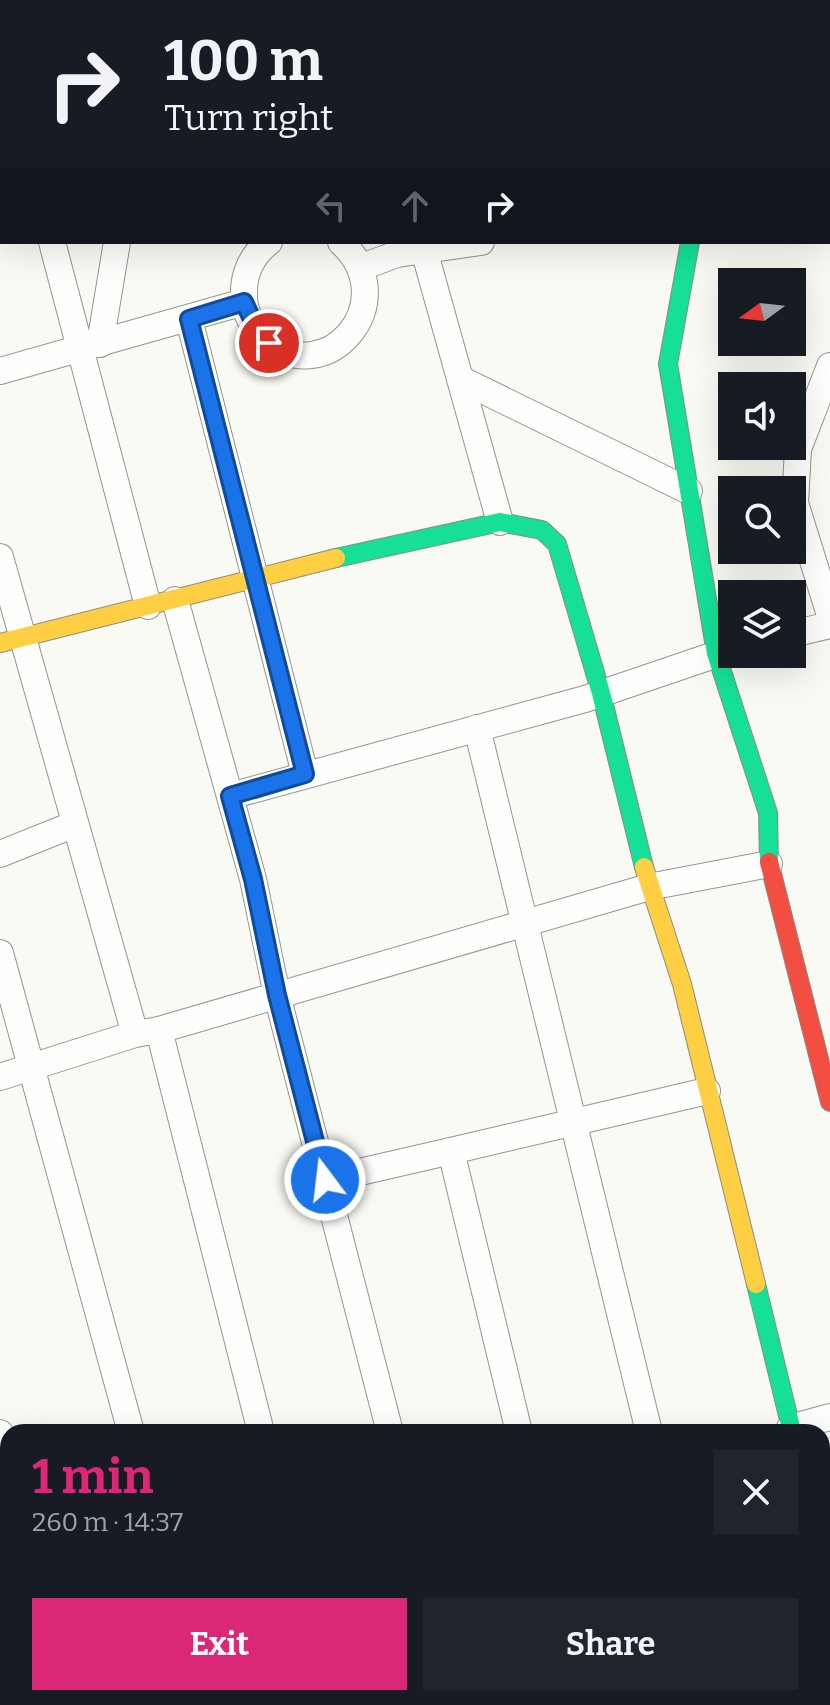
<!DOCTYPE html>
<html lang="en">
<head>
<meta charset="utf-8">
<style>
	:root { --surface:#171b24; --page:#20242c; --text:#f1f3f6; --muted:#9ea1a6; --accent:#db2777 }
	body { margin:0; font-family:Bitter,serif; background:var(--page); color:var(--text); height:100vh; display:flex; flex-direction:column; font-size:30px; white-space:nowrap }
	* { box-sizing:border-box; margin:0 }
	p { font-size:26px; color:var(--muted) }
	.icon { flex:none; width:44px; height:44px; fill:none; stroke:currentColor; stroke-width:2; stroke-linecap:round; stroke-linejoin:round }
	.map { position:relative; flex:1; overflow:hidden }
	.sheet { position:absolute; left:0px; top:1424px; width:830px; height:282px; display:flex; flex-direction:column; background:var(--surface); border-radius:24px 24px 0 0; box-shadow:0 8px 32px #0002 }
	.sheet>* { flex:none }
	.guide { position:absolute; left:0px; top:0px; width:830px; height:244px; box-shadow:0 8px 32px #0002; background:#171b24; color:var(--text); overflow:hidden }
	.needle { width:52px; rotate:255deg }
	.buttons { position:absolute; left:718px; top:268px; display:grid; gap:16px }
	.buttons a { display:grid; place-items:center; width:88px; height:88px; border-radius:0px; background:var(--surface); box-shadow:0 8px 32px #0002; font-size:40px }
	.pin { position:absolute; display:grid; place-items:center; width:68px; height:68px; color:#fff; margin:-34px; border:4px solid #fff; border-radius:50%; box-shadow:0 2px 8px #0007 }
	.me { position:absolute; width:88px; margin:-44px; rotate:345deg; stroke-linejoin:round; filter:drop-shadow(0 0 6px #0008) }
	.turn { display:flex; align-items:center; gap:28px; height:168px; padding:0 32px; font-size:36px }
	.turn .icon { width:104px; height:104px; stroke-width:2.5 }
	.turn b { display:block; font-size:56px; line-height:68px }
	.lanes { display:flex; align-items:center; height:76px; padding:0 32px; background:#0003; justify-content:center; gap:40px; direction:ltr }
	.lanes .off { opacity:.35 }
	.round { display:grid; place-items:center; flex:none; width:84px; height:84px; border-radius:0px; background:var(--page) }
	.head { display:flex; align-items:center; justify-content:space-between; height:136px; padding:0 32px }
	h1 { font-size:48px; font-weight:700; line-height:60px; color:var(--accent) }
	.primary-button { display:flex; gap:16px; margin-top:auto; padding:16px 32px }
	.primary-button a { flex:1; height:92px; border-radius:0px; background:var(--accent); color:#fff; font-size:32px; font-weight:700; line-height:92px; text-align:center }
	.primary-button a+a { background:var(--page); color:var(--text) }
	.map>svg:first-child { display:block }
</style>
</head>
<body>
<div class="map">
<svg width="830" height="1705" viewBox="0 0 830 1705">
	<rect width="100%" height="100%" fill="#fafaf4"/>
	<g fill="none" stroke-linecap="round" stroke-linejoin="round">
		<defs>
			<g id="street">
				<path d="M237 0V2"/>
				<path d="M346 0 348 2"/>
				<path d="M606 0 609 2"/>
				<path d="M111 2 112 0"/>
				<path d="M559 2 560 0"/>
				<path d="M0 73H2"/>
				<path d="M52 242 148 606"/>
				<path d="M269 242C252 255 243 274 244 296 244 312 253 328 265 339 324 393 406 303 341 242"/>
				<path d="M424 250 500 522"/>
				<path d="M362 267 397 254 481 242"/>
				<path d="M189 319 305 774"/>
				<path d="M100 344 117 242"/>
				<path d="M830 366 798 449 795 503 830 615"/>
				<path d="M0 371 244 302"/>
				<path d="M460 379 689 491"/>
				<path d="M0 557 135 1034"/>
				<path d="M175 600 253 879 277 995 390 1432"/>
				<path d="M792 634 830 625"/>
				<path d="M477 728 649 1432"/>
				<path d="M230 796 585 699 732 649"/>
				<path d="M0 854 75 824"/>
				<path d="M0 953 131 1432"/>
				<path d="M159 1030 261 1432"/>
				<path d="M0 1077 135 1034 159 1030 649 887 769 864"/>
				<path d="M325 1180 451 1151"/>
				<path d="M790 1428 830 1417"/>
				<path d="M519 1432 451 1151 707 1091"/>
				<path d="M0 1433 8 1463"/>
				<path d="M822 1525 830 1551"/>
				<path d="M0 1690 8 1688"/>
				<path d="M71 1698 73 1705"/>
				<path d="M204 1698 206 1705"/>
				<path d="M329 1698 331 1705"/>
				<path d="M458 1698 460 1705"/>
				<path d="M584 1698 586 1705"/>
				<path d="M714 1698 715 1705"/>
			</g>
			<g id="fast">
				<path d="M690 242 668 364 716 653 768 813 769 862"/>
				<path d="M336 558 500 522 542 530 557 544 601 693 644 867"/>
				<path d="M756 1284 792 1432"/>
			</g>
			<g id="slow">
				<path d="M0 643 336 558"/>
				<path d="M644 867 682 984 756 1284"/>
			</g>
			<path id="jam" d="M769 862 830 1102"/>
		</defs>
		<use href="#street" stroke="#949492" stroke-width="28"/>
		<use href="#fast" stroke="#8b8b88" stroke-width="20"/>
		<use href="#slow" stroke="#8b8b88" stroke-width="20"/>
		<use href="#jam" stroke="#8b8b88" stroke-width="20"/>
		<use href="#street" stroke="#fefefd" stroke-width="26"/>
		<use href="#fast" stroke="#16e098" stroke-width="18"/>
		<use href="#slow" stroke="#ffcf43" stroke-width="18"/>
		<use href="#jam" stroke="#f24e42" stroke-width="18"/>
	</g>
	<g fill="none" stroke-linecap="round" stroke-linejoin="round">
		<defs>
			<path id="route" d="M269 343 258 332 244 302 189 319 305 774 230 796 253 879 277 995 325 1180"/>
		</defs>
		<use href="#route" stroke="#114b97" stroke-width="20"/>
		<use href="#route" stroke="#1a73e8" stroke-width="14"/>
	</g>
</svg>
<div class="buttons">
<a><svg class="needle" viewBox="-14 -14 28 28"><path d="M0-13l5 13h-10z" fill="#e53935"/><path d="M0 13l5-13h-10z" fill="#9ea1a6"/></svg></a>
<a><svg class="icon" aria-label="sound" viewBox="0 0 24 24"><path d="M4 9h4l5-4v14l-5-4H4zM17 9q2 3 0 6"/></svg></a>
<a><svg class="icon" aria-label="search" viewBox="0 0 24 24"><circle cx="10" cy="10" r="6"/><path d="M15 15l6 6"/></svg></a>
<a><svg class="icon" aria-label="layers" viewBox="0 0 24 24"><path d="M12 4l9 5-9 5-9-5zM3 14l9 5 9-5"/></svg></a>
</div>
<div class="pin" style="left:269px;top:343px;background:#d93025"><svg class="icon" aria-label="arrive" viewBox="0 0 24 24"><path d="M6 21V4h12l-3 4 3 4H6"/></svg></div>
<svg class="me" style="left:325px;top:1180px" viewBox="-20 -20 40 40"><circle r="17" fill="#1a73e8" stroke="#fff" stroke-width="3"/><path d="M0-11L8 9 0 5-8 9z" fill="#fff"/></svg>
<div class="guide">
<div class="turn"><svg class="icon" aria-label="right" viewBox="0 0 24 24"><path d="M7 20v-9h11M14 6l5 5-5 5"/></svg><div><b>100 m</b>Turn right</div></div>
<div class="lanes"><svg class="icon off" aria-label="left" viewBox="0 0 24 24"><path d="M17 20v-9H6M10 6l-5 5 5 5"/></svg><svg class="icon off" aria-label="ahead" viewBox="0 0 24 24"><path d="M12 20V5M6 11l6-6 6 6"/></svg><svg class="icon" aria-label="right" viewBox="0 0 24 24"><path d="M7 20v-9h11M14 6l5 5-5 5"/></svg></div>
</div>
<section class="sheet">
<div class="head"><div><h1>1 min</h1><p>260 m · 14:37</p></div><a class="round"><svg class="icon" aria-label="close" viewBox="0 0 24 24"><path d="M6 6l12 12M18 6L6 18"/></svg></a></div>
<div class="primary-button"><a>Exit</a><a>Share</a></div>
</section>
</div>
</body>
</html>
